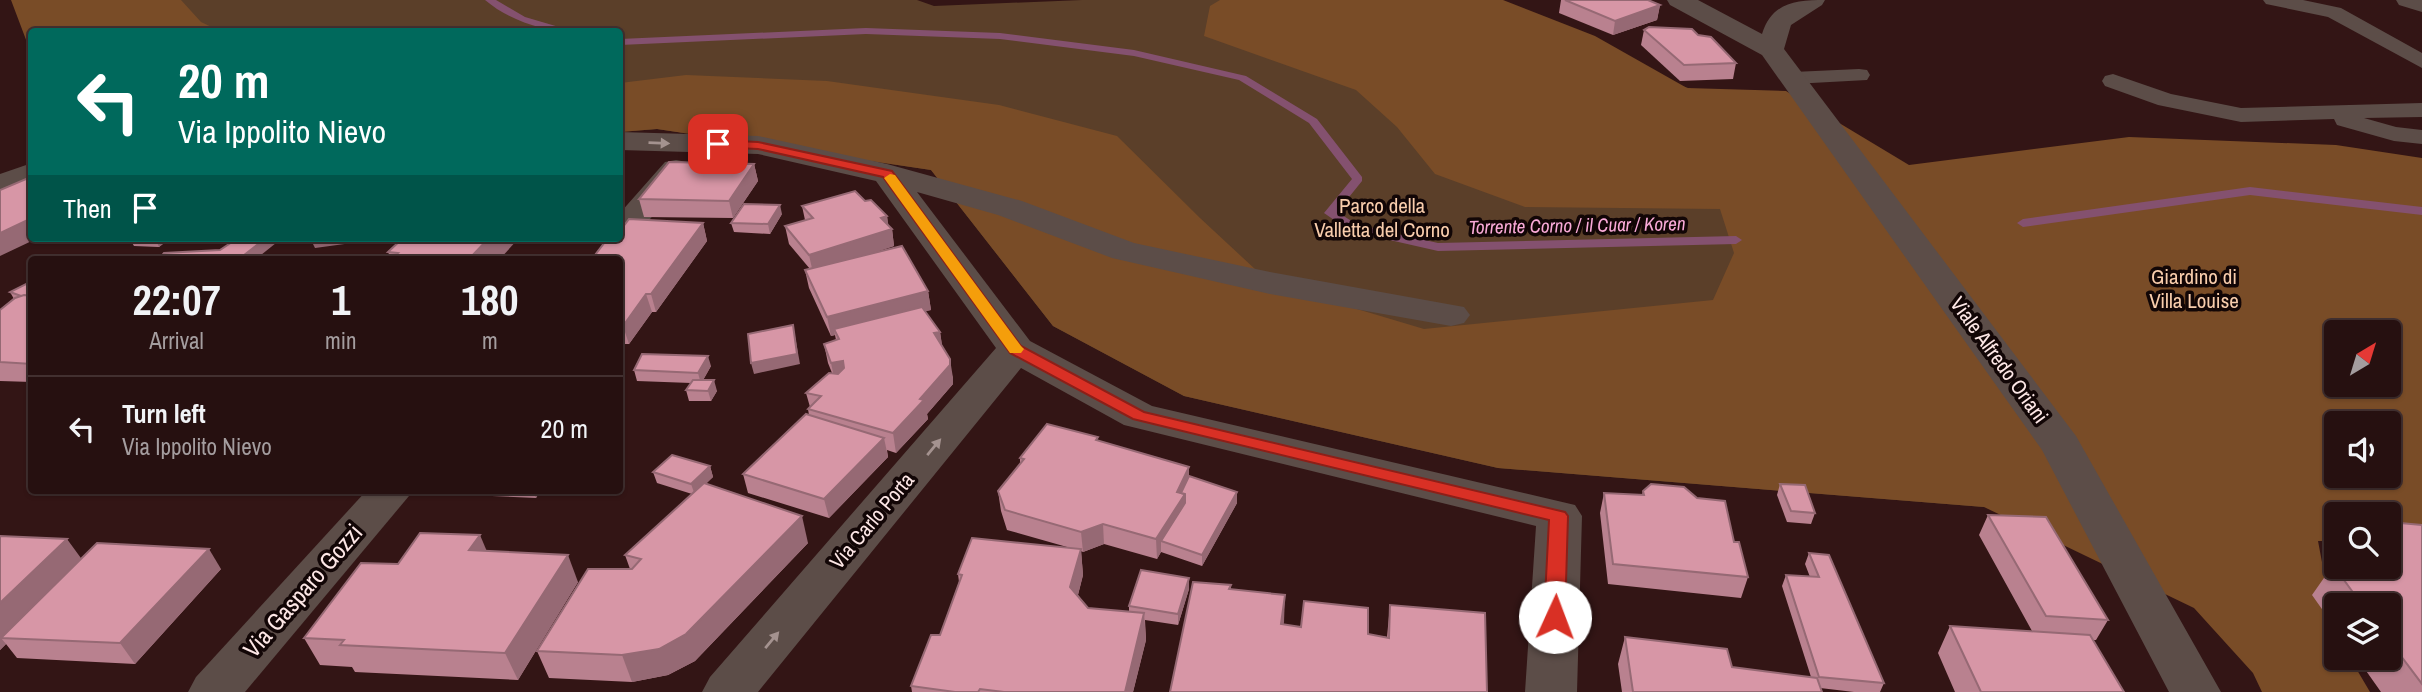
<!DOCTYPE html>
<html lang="en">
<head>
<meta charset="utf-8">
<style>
	:root { --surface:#261010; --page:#2e1919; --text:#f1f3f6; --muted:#a49d9f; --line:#423030 }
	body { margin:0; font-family:"Archivo Narrow",sans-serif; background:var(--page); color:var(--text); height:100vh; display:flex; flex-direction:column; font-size:26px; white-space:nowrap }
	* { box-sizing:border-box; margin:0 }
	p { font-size:23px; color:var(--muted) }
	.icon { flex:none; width:38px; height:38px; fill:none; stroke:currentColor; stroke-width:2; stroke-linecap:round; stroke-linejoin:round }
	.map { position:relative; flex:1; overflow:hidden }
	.side { position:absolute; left:28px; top:256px; width:595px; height:238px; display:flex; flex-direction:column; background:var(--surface); border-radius:7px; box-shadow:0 2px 5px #0004,0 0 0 2px var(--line) }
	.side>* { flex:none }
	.guide { position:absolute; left:28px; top:28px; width:595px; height:214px; border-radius:7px; box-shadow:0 2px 5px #0004,0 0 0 2px var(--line); background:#00695c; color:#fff; overflow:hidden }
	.needle { width:46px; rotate:38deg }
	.tools { position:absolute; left:2324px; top:320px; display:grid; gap:14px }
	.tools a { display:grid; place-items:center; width:77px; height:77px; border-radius:7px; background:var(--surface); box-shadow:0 2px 5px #0004,0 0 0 2px var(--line); font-size:35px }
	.pin { position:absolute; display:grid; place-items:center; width:60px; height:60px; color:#fff; margin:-30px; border-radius:14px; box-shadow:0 4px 10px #0006 }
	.me { position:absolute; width:77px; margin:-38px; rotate:2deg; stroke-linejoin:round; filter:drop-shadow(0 0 5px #0008) }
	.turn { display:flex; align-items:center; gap:24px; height:147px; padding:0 35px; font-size:32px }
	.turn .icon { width:91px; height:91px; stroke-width:2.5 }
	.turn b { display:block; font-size:49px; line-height:60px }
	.then { display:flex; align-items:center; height:66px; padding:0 35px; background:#0003; gap:14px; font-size:26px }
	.eta { display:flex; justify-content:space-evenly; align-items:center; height:119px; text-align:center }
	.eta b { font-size:42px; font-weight:700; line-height:49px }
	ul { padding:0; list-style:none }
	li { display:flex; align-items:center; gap:21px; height:105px; padding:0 35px; border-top:2px solid var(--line) }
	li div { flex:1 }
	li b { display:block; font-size:26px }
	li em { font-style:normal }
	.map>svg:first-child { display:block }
</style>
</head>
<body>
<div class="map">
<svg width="2422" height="692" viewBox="0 0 2422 692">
	<rect width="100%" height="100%" fill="#331515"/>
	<path fill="#5b3f29" d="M65 0H917L934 6 1082 0H1417L1753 109 1984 507 1498 468 1184 396 1053 326 931 170 657 129 620 132V32L86 31Z"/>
	<g fill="#794c27" fill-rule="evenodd">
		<path d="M11 0H181L201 22 220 31 32 32 31 53Z"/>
		<path d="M1220 0H1503L1595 36 1687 88 1786 91 1909 165 2129 137 2336 145 2422 158V545L2389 543V514H2336V541H2318L2336 636V658H2350L2370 692H2262L2253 673 2194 608 1984 507 1498 468 1184 396 1053 326 931 170 657 129 620 132V83L686 75 827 81 999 105 1117 136 1200 218 1270 283 1424 329 1713 300 1734 253 1720 209 1525 207 1435 174 1397 127 1356 90 1204 36 1210 6ZM2336 332H2389V385H2336ZM2336 424H2389V476H2336Z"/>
	</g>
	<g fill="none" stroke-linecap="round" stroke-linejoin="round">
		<g fill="#84516f" fill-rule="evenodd">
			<path d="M485 0H496L525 17 576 32C544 32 510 21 485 0Z"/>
			<path d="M866 28 1000 33 1134 50 1246 76 1317 119 1362 177V181L1337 212 1358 225 1438 243 1736 236 1742 240 1736 244 1438 251 1350 231 1324 213 1352 179 1309 123 1239 80 1134 56 1000 39 866 34 620 45V39Z"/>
			<path d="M2250 187 2422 207V215L2250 195 2023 227 2017 223 2023 219Z"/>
		</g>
		<g fill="#5c4d48" fill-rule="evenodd">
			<path d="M2263 0H2303L2341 8 2422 53V68L2328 17 2266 4Z"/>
			<path d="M1859 69 1867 70 1870 75 1867 80 1793 84 1785 83 1782 78 1785 73 1793 72Z"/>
			<path d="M2113 74 2171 94 2241 108 2422 103V117L2364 118 2396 127 2422 130V144L2394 141 2337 125 2334 119 2241 122 2158 105 2105 86 2102 81 2105 76Z"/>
		</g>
		<g fill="#5c4d48" fill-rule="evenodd">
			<path d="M1667 0H1698L1762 34C1772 2 1796 0 1825 0L1822 5 1791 25 1784 49 2076 436 2221 692H2169L2042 450 1762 55 1670 5Z"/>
			<path d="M2396 0H2422V12L2399 5Z"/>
			<path d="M620 132 758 136 887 164 1022 201 1134 243 1270 272 1464 307 1470 315 1464 323 1451 326 1270 294 1112 258 998 215 917 192 1030 341 1152 406 1575 505 1582 516 1577 692H1525L1536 526 1124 425 1021 368 758 692H702L710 677 996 348 876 181 758 154 620 150Z"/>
			<path d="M676 160 687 162 692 169 687 176 632 240 620 243 608 240 606 238H620V213L665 162Z"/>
			<path d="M32 163V184L0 195V174Z"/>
			<path d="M367 490H414L245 692H188L196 677Z"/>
		</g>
	</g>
	<g fill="#b9818f">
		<path d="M1561 0H1648L1660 5 1657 20 1613 35 1559 13Z"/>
		<path d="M1644 30 1698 35 1736 63 1733 79 1680 81 1641 45Z"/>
		<path d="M754 164 758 181 733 218 644 217 639 199Z"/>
		<path d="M865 201 887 216 888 226 892 229 894 246 869 254 928 291 931 310 925 311 940 332 942 346 953 378V384L927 414 928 419 896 453 887 450 888 457 829 518 748 493 743 474 809 415 808 409 810 407 806 393 832 373 828 363 824 344 836 340 835 335 831 336 809 288 805 270 810 269 789 244 785 226 805 220 802 206Z"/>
		<path d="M782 214 770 234 734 232 731 223Z"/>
		<path d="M703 223 707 241 656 312H652L629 344H620V259Z"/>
		<path d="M129 238H228L225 240H168L159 247 134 246Z"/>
		<path d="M403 238H518V239L391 259 388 252Z"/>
		<path d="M32 283V382L0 381V310L14 299 10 292Z"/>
		<path d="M711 366 703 380 717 391 711 401H689L686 390 691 383 637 381 634 370Z"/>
		<path d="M1098 441 1189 467V476L1237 503 1202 566 1161 552 1157 559 1104 544 1083 552 1081 551 1083 575 1078 595 1088 608 1129 612V606L1189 589 1178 625 1145 620 1146 640 1133 692H912L911 686 940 635 959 582 958 574 1067 547 1007 530 1001 511 998 491 1020 464V458Z"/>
		<path d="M710 466 713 477 705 484 808 543 695 661 668 675 632 682 549 678 537 651 630 569 625 555 692 494 657 483 653 472Z"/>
		<path d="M1780 484 1815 513 1811 524 1787 522 1777 495Z"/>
		<path d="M466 490H541L536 498 468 495Z"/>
		<path d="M1643 491 1734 542 1748 577 1741 598 1608 584 1600 513 1604 493 1642 495Z"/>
		<path d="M1988 515 2108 620 2096 640H2093L2124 692H1955L1938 653 1950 626 2032 631 1979 535Z"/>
		<path d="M2422 525V692H2381L2357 658H2389V606H2336V629L2312 595 2333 565 2389 567Z"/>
		<path d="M0 536 81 559 221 569 135 664 17 658 6 644 0 650Z"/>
		<path d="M487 551 578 582 518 680 355 672 352 667 320 665 304 638Z"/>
		<path d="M1809 553 1884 683 1880 692H1854L1820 688 1822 692H1622L1618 664 1625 637 1732 667 1811 677 1782 586 1786 575 1810 577 1805 564Z"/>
		<path d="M1231 585V590L1283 625 1368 634 1387 637 1390 605 1487 692H1170Z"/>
	</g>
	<g fill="#966974">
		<path d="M1660 5 1657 20 1613 35 1615 21Z"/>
		<path d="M754 164 758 181 733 218 729 201Z"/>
		<path d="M780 205 782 214 770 234 768 224Z"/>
		<path d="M887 216 889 229H892L894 246 813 273 809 255Z"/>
		<path d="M32 218V238H38L0 256V233Z"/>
		<path d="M703 223 707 241 656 312 651 294Z"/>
		<path d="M155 238H167L168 240 159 247Z"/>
		<path d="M266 238H273L276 243 256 259H239Z"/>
		<path d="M288 238H354L352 243 315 248 311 240 290 242Z"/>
		<path d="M489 238H518V239L500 259H469Z"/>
		<path d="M928 291 931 310 836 334 834 329 835 335 831 336 827 317Z"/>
		<path d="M646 294 652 312 629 344 623 326Z"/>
		<path d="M793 325 800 364 754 374 751 363Z"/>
		<path d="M940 332 943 351 934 333Z"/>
		<path d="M708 356 711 366 701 384 698 373Z"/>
		<path d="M950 359 953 378V384L927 414 928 419 896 453 893 433Z"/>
		<path d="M843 361 847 380 835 382 831 363Z"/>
		<path d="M714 380 717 391 711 401 708 391Z"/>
		<path d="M884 438 888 457 829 518 824 499Z"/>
		<path d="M710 466 713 477 695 495 691 484Z"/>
		<path d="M1189 467V486L1186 514 1161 541V552L1157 559 1156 539Z"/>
		<path d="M533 490H541L536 498Z"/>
		<path d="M1237 492V503L1202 566V555Z"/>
		<path d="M802 516 808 543 695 661 668 675 632 682 622 655Z"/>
		<path d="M1103 524 1104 544 1083 552 1081 532Z"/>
		<path d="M480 535 491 561 469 550Z"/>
		<path d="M67 539 86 565 1 638 6 644 0 650V603Z"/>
		<path d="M209 549 221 569 135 664 120 643Z"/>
		<path d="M1081 549 1083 575 1073 614 1070 587Z"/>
		<path d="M568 555 578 582 518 680 505 653Z"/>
		<path d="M1189 578V589L1178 625V614Z"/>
		<path d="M1285 595 1284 622 1280 651 1281 624Z"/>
		<path d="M1144 613 1146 640 1133 692H1125Z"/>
	</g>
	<g fill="#d796a6" stroke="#966974" stroke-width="2">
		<path d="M1565 0H1648L1660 5 1615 21Z"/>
		<path d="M1649 27 1692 29 1698 35 1711 37 1736 63 1684 65 1644 30Z"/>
		<path d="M669 162 754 164 729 201 639 199Z"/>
		<path d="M26 179 32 180V218L0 233V190Z"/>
		<path d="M855 191 865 201 871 200 887 216 881 218 892 229 809 255 785 226 813 218 802 206Z"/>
		<path d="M744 204 780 205 768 224 731 223Z"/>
		<path d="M629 219 703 223 651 294H646L623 326H620V259H592L608 238H620V231Z"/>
		<path d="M238 238H266L239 259H159L164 253 220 250Z"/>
		<path d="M403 238H489L469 259H391L398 253 388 252Z"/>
		<path d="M902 246 928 291 827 317 805 270Z"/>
		<path d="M30 282 32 283V293L27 296H21L10 292Z"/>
		<path d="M24 295 32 296V364L0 362V310L15 298Z"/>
		<path d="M922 307 940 332 934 333 950 359V365L920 399 924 400 893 433 808 409 821 396 806 393 829 373 838 374 844 368 843 361 831 363 824 344 839 339 834 329Z"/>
		<path d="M793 325 797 354 751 363 748 334Z"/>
		<path d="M642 354 708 356 698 373 634 370Z"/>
		<path d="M693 380H714L708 391 686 390Z"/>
		<path d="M806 414 884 438 824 499 743 474Z"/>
		<path d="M1047 424 1098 437 1096 440 1189 467 1177 492 1185 494 1156 539 1103 524 1081 532 1005 510 998 491 1024 459 1020 458Z"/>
		<path d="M672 455 710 466 691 484 653 472Z"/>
		<path d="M1189 476 1237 492 1202 555 1161 541 1185 503V494L1181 493Z"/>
		<path d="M704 483 802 516 686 634 659 649 622 655 537 651 588 569H632L641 559 625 555Z"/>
		<path d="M1651 484 1684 487 1697 498 1725 501 1734 542H1739L1748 577 1613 564 1604 493 1644 495 1643 491Z"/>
		<path d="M1780 484 1805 485 1815 513 1791 511Z"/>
		<path d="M1988 515 2046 517 2108 620 2046 616Z"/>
		<path d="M2389 522 2422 525V684L2389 640V606H2363L2333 565H2336V567H2389Z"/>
		<path d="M420 533 480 535 469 550 568 555 505 653 340 645 344 640 304 638 361 563 398 564Z"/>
		<path d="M0 536 67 539 0 603Z"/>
		<path d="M972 538 1081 549 1070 587 1088 608 1144 613 1125 692H1004L980 689 978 692H955L911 686 931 635H940L962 575 958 574Z"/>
		<path d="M97 543 209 549 120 643 1 638Z"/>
		<path d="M1809 553 1829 555 1884 683 1819 677 1786 575 1819 577Z"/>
		<path d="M1141 570 1189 578 1178 614 1129 606Z"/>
		<path d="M1193 582 1231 585 1229 589 1285 595 1281 624 1301 627 1304 601 1368 608V634L1389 638 1390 605 1485 613 1487 692H1170Z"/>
		<path d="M1950 626 2090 635 2124 692H1981Z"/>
		<path d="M1625 637 1727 649 1732 667 1817 678 1822 692H1633Z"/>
	</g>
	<defs><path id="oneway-solid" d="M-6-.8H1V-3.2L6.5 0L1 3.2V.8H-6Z" transform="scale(1.75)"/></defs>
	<g fill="#a4928f">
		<use href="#oneway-solid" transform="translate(659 143) rotate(2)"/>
		<use href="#oneway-solid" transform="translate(934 447) rotate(-50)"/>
		<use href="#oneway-solid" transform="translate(772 640) rotate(-50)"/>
	</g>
	<path fill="#d93025" stroke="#8d1f18" stroke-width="2" d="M718 140 758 142 892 171 1021 346 1144 412 1565 512 1568 516 1565 617 1562 622 1555 624 1547 622 1544 617 1549 520 1133 419 1010 353 883 177 758 149 714 147V142Z"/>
	<path fill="#f59e0b" d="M890 174 895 175 1021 346 1024 349 1021 353H1010L884 178Z"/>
	<g text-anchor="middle" stroke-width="7" stroke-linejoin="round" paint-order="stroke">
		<g font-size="19" font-style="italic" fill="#faaad8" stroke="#120606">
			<text transform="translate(1577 225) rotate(-1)" y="7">Torrente Corno / il Cuar / Koren</text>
		</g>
		<g font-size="21" fill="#f9cdac" stroke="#120606">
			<text x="1382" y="213">Parco della<tspan x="1382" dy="24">Valletta del Corno</tspan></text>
			<text x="2194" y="284">Giardino di<tspan x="2194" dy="24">Villa Louise</tspan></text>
		</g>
		<g font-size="21" fill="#fde7e6" stroke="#120606">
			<text transform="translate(1999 360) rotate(54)" y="7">Viale Alfredo Oriani</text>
			<text transform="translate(872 521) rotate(-50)" y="7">Via Carlo Porta</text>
		</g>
		<g font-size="24" fill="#fde7e6" stroke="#120606">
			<text transform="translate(303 591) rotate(-49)" y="8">Via Gasparo Gozzi</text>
		</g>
	</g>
</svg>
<div class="tools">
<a><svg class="needle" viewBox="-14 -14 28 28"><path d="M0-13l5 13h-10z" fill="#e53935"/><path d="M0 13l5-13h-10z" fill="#a49d9f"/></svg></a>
<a><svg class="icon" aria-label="sound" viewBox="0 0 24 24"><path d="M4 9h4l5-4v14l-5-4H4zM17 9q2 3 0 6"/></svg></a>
<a><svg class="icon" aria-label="search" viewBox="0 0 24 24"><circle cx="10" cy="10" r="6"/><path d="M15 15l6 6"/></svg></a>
<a><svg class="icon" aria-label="layers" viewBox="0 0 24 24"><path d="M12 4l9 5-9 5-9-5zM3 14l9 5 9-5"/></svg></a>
</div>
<div class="pin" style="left:718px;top:144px;background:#d93025"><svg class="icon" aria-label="arrive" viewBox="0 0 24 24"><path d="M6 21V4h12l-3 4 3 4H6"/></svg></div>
<svg class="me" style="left:1555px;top:617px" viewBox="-20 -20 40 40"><circle r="19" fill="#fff"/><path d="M0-13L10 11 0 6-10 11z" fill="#d93025"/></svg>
<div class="guide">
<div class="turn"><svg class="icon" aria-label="left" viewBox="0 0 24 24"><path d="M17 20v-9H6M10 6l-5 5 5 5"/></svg><div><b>20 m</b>Via Ippolito Nievo</div></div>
<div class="then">Then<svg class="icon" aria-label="arrive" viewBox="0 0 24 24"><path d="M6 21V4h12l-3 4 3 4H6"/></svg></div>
</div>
<section class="side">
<div class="eta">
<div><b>22:07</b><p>Arrival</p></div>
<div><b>1</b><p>min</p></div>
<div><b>180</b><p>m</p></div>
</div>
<ul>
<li><svg class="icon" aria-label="left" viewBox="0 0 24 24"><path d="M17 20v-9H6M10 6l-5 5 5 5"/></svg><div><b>Turn left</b><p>Via Ippolito Nievo</p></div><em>20 m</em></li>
</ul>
</section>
</div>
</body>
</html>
